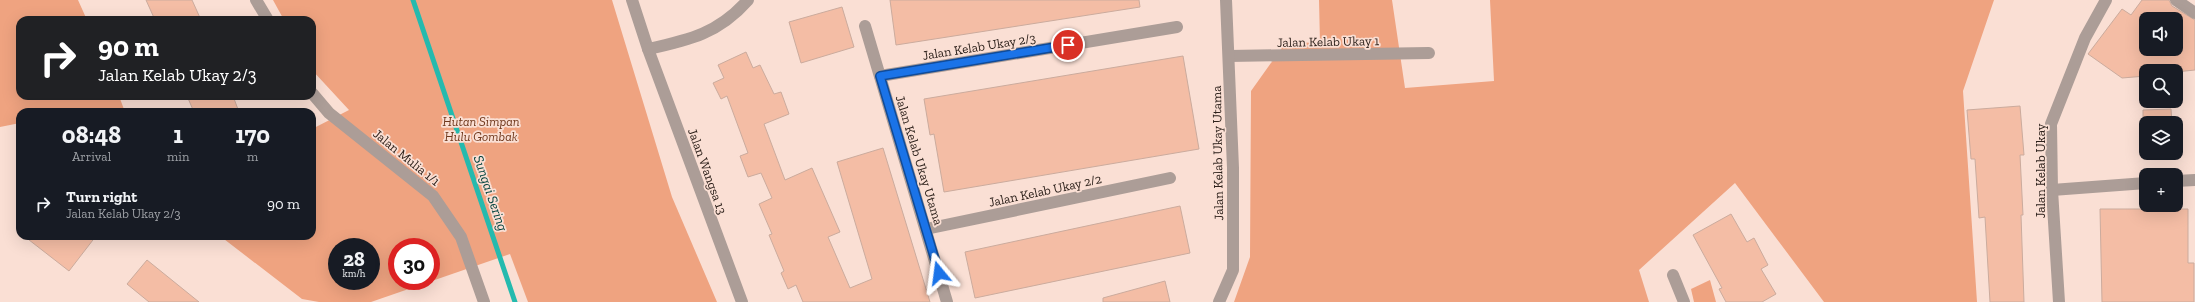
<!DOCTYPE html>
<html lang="en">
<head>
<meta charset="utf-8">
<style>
	:root { --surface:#171b24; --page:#20242c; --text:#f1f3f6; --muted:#9ea1a6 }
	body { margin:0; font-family:"Zilla Slab",serif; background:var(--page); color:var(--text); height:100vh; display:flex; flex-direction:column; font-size:15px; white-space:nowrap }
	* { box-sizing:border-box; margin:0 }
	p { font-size:13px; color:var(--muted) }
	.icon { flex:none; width:22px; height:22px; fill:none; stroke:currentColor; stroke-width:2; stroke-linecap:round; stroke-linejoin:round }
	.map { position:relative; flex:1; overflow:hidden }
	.drawer { position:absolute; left:16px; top:108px; width:300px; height:132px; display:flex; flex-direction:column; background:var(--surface); border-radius:12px; box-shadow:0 4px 16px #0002 }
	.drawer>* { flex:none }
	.top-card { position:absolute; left:16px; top:16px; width:300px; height:84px; border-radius:12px; box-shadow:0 4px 16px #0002; background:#202124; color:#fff; overflow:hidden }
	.fabs { position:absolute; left:2139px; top:12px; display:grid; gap:8px }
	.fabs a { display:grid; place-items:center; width:44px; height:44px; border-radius:8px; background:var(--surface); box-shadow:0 4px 16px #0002; font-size:20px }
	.speed { position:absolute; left:328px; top:238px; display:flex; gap:8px; font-size:20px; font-weight:700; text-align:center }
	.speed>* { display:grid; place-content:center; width:52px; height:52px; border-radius:50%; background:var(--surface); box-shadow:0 4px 16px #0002; line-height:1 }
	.speed small { font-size:10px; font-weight:400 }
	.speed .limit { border:6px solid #d22; background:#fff; color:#111 }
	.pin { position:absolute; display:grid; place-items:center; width:34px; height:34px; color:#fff; margin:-17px; border:2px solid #fff; border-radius:50%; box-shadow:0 1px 4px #0007 }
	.me { position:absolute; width:44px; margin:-22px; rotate:344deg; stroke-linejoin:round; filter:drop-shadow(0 0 3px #0008) }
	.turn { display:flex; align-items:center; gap:14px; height:84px; padding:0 16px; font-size:18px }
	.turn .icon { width:52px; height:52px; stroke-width:2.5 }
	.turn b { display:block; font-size:28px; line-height:34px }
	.eta { display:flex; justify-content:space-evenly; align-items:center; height:68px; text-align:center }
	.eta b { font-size:24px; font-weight:700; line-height:28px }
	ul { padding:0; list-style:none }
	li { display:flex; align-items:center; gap:12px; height:56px; padding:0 16px }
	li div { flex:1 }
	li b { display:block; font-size:15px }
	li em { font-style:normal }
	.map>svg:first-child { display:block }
</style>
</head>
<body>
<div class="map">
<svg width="2195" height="302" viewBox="0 0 2195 302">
	<rect width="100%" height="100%" fill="#fadfd4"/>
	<g fill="#efa380" fill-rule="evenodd">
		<path d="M0 0H78L87 20H20V96H119L125 112H20V123L0 127Z"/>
		<path d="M273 0H612L672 197 717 302H528L510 254 371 302H319L302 299 220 236H312V129L349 110 312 70V20H284ZM337 247H371V281H337ZM397 247H431V281H397Z"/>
		<path d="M1319 0H1392L1405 88 1494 81 1490 0H1994L1963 91 1977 302H1824L1735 183 1639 270 1649 302H1234L1250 257 1251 91 1286 42 1320 43Z"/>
		<path d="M1710 280 1716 302H1694L1691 289Z"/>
	</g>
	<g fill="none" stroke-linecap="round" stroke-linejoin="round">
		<path stroke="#25baae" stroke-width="5" d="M413 0 515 302"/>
	</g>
	<g fill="#f4bda5" stroke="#cbab9d" fill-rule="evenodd">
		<path d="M146 0H192L201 20H155Z"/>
		<path d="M890 0H1139L1140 7 896 45Z"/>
		<path d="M2142 0H2169L2172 6 2195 20V70L2176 72 2146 71V76L2122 78 2088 54 2122 9 2131 15ZM2146 19H2176V49H2146Z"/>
		<path d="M842 7 854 47 801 63 789 22Z"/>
		<path d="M746 52 753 68 760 65 774 94 781 92 789 114 764 124 785 180 812 168 840 232 828 237 850 288 872 279 837 162 883 148 930 302H803L796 285 788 289 781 273 784 271 769 235 772 234 759 204 772 198 761 173 748 177 740 156 748 153 727 96 721 99 713 83 724 78 718 65Z"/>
		<path d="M1183 56 1199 149 944 192 934 134 930 135 924 99Z"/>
		<path d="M187 96H233L239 112H194Z"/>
		<path d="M2020 106 2024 155H2020L2023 215H2021L2024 302H1990L1985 217 1979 218 1975 159H1971L1967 110Z"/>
		<path d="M2171 109 2172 123H2143V110Z"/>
		<path d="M1180 206 1190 253 975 298 965 252Z"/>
		<path d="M2100 209H2188V263H2194V302H2102Z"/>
		<path d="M1731 214 1747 242 1754 238 1768 265 1761 269 1776 294 1762 302H1726L1719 289 1722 288 1693 235Z"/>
		<path d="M24 236H96L69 271Z"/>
		<path d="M147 260 199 302H149L127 284Z"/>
		<path d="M1165 281 1170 302H1103V298Z"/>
	</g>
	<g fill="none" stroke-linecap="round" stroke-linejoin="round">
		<g stroke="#ac9d97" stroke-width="12">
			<path d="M256 0 268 20"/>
			<path d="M632 0 648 49 742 302"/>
			<path d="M2176 0 2195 13"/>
			<path d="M865 26 947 302"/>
			<path d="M648 49C690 40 719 33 748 0"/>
			<path d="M1229 56 1429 53"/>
			<path d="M880 76 1177 27"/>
			<path d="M312 93 329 113 433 196 461 237 484 302"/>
			<path d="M2176 181 2195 180"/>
			<path d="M2052 190 2146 183"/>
			<path d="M926 229 1170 178"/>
			<path d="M1673 275 1684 302"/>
			<path d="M1219 302 1233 270V168L1226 0"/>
			<path d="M2059 302 2052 190 2051 124 2085 38 2106 0"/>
		</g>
	</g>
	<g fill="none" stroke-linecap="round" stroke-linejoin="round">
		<defs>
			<path id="route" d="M939 273 880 76 1068 45"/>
		</defs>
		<use href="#route" stroke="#114b97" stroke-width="10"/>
		<use href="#route" stroke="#1a73e8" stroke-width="7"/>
	</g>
	<g text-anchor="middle" stroke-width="3.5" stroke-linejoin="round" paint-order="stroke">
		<g font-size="13" fill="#2d211b" stroke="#fadfd4">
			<text transform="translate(1328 41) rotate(-1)" y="5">Jalan Kelab Ukay 1</text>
			<text transform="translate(979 46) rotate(-9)" y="5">Jalan Kelab Ukay 2/3</text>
			<text transform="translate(1217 153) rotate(-91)" y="5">Jalan Kelab Ukay Utama</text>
			<text transform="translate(407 157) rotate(39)" y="5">Jalan Mulia 1/1</text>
			<text transform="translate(920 160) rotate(73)" y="5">Jalan Kelab Ukay Utama</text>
			<text transform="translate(708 171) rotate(70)" y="5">Jalan Wangsa 13</text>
			<text transform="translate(2040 171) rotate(-90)" y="5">Jalan Kelab Ukay</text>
			<text transform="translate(1045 190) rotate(-12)" y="5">Jalan Kelab Ukay 2/2</text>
		</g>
		<g font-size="13" font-style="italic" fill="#6f371b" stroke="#fadfd4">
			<text x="481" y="126">Hutan Simpan<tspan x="481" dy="15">Hulu Gombak</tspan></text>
		</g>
		<g font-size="14" font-style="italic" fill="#01423d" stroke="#fadfd4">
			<text transform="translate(491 193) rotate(71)" y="5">Sungai Sering</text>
		</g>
	</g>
</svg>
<div class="fabs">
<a><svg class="icon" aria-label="sound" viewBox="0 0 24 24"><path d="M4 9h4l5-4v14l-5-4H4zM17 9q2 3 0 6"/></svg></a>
<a><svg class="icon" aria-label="search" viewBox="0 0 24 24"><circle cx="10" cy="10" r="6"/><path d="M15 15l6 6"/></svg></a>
<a><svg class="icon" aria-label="layers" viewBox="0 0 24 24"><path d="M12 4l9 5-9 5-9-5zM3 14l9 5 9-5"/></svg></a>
<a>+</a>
</div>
<div class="speed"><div>28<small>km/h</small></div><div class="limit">30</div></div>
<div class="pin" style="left:1068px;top:45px;background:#d93025"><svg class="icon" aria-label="arrive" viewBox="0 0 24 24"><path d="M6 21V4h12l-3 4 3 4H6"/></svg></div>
<svg class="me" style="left:939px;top:273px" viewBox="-20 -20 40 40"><path d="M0-17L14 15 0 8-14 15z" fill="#1a73e8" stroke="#fff" stroke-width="4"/></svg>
<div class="top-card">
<div class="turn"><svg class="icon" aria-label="right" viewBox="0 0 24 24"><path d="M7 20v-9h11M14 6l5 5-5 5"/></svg><div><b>90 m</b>Jalan Kelab Ukay 2/3</div></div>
</div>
<section class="drawer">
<div class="eta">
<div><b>08:48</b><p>Arrival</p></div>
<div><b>1</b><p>min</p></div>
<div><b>170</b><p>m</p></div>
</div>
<ul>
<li><svg class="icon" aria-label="right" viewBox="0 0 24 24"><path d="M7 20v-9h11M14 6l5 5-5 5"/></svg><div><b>Turn right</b><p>Jalan Kelab Ukay 2/3</p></div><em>90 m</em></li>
</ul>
</section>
</div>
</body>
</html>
